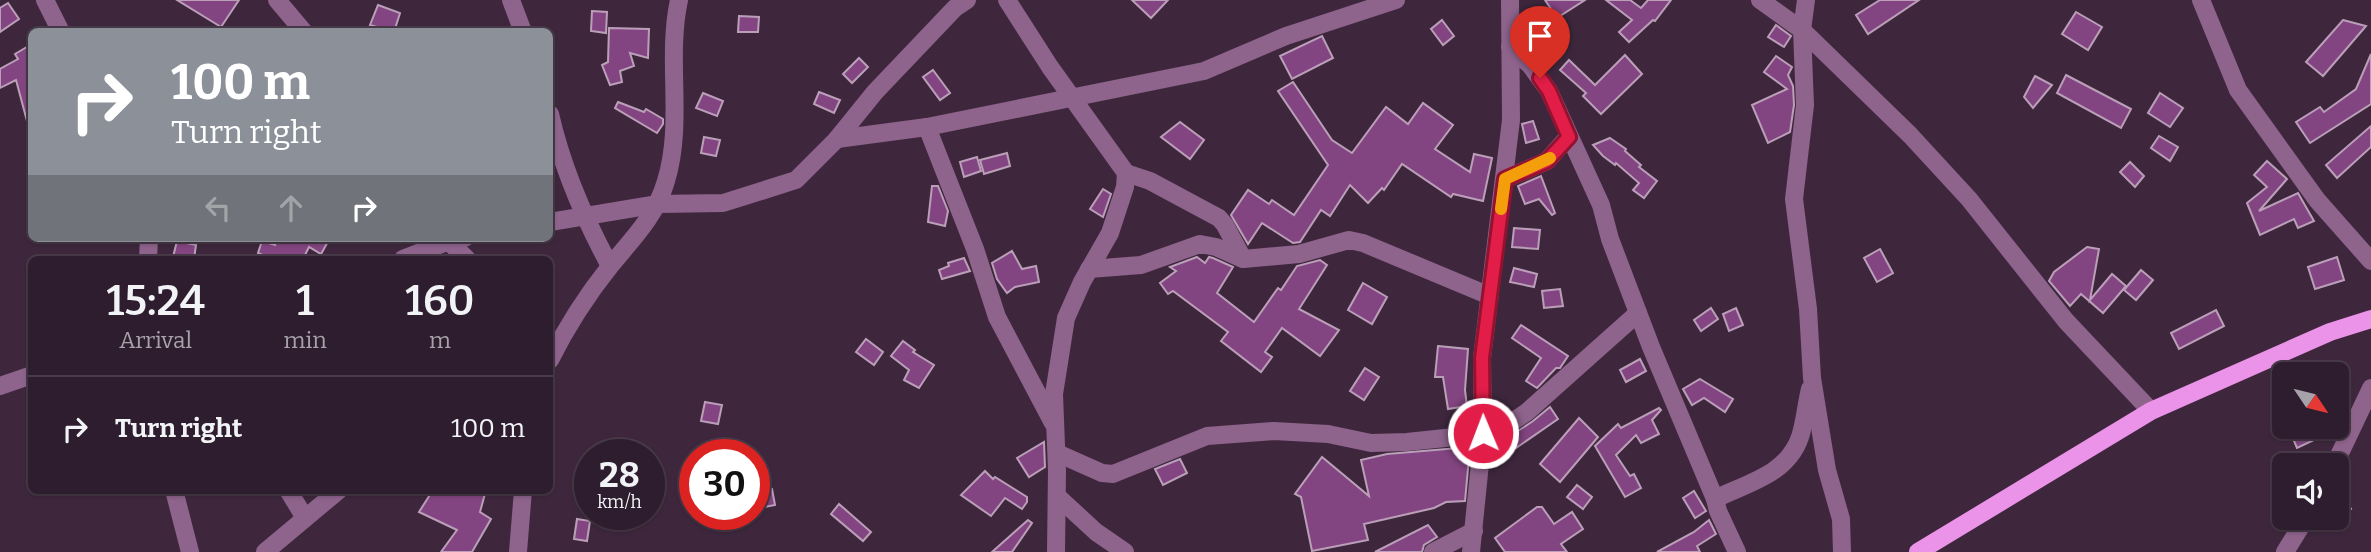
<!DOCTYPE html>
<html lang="en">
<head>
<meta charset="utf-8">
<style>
	:root { --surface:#2e1d2e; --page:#362636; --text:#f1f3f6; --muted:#a7a2aa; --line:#493b4a }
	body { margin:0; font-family:Bitter,serif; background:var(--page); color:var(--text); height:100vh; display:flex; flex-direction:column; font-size:26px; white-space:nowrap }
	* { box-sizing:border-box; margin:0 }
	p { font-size:23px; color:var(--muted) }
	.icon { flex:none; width:38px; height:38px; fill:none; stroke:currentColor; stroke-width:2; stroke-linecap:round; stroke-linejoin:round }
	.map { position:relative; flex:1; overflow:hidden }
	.drawer { position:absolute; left:28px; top:256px; width:525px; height:238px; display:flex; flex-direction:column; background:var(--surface); border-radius:10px; box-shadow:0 2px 5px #0004,0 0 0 2px var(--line) }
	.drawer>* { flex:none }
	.banner { position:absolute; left:28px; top:28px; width:525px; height:214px; border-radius:10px; box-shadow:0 2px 5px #0004,0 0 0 2px var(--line); background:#8c9099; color:#fff; overflow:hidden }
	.needle { width:46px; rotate:125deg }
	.fabs { position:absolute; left:2272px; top:362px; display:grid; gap:14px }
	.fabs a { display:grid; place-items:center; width:77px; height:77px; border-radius:10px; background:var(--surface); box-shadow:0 2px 5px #0004,0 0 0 2px var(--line); font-size:35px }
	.speed { position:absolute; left:574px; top:439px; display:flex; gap:14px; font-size:35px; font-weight:700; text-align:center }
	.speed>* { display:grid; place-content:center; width:91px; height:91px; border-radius:50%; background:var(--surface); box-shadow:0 2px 5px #0004,0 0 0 2px var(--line); line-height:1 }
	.speed small { font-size:18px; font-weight:400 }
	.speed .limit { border:10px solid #d22; background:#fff; color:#111 }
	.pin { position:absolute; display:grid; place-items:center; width:60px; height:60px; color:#fff; margin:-72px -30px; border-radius:50% 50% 50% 0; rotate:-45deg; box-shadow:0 0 7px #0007 }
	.pin .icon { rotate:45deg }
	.me { position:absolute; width:77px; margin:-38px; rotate:359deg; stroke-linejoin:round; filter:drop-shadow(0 0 5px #0008) }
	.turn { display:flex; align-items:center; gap:24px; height:147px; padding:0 28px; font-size:32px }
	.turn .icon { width:91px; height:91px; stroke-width:2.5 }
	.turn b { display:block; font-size:49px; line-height:60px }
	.lanes { display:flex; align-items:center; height:66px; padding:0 28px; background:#0003; justify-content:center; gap:35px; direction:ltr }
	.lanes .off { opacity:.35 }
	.eta { display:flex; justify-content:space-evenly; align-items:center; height:119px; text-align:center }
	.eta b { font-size:42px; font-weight:600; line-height:49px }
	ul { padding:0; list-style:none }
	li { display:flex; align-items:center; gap:21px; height:105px; padding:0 28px; border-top:2px solid var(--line) }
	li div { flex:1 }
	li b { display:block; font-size:26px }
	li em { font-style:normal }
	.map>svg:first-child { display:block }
</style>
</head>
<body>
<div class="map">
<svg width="2371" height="552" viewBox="0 0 2371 552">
	<rect width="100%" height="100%" fill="#3e273d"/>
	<g fill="#834581" stroke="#bb9fb9" stroke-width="2">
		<path d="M177 0H239L221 27Z"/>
		<path d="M1132 0H1168L1151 18Z"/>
		<path d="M1545 0H1585L1557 18Z"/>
		<path d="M1606 0H1630L1641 8 1648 0H1671L1655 21 1653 20 1629 42 1619 32 1632 20Z"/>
		<path d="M1880 0H1919L1868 34 1856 15Z"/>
		<path d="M8 3 19 19 0 32V8Z"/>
		<path d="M378 5 400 13 394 32 370 25Z"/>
		<path d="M592 11 607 12 606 33 591 31Z"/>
		<path d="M2076 12 2102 27 2088 50 2062 34Z"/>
		<path d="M739 16 759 17 758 32H738Z"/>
		<path d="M1442 20 1454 36 1443 45 1431 29Z"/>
		<path d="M2343 20 2366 26 2323 76 2306 62Z"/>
		<path d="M1776 25 1791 36 1784 47 1768 37Z"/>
		<path d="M609 28 649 29 648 58 630 53 634 66 620 71 622 82 610 85 602 65 608 62Z"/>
		<path d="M1322 36 1333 58 1292 79 1280 56Z"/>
		<path d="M32 44V120L27 121 16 80 0 88V69L18 59 15 54Z"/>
		<path d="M2371 54V104L2310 143 2296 122 2320 107 2324 112 2356 89Z"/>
		<path d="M1625 55 1642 74 1601 114 1583 96 1586 93 1560 70 1569 60 1595 85Z"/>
		<path d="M1776 56 1792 67 1788 75 1793 86 1794 105 1790 132 1768 143 1752 105 1787 89 1764 72Z"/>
		<path d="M859 58 868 67 852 83 843 74Z"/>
		<path d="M933 70 950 93 940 100 923 77Z"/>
		<path d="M2066 75 2131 109 2121 128 2057 93Z"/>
		<path d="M2035 76 2052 85 2033 108 2024 97Z"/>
		<path d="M1293 82 1332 140 1352 153 1386 107 1408 124 1423 103 1453 125 1435 149 1470 172 1474 154 1492 158 1483 201 1453 194 1451 197 1402 164 1384 190 1382 188 1368 203 1350 185 1330 216 1321 210 1300 242 1293 243 1262 223 1248 244 1231 215 1248 190 1269 204 1272 200 1294 215 1328 165 1278 91Z"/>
		<path d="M819 92 840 100 834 113 814 104Z"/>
		<path d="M703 93 723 101 717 116 696 108Z"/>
		<path d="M2160 93 2183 108 2170 127 2148 113Z"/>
		<path d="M618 102 644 112 646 109 663 119V124L657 133 615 108Z"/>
		<path d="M1533 121 1539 139 1526 143 1522 124Z"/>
		<path d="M1180 122 1204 140 1190 159 1161 137Z"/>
		<path d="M2371 126V147L2337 178 2326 165Z"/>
		<path d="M2159 136 2178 147 2170 161 2151 148Z"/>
		<path d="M704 137 720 140 716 156 701 153Z"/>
		<path d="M1610 138 1626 149 1625 151 1641 165 1639 167 1657 181 1644 198 1633 190 1639 183 1616 163 1615 165 1603 156 1593 145Z"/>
		<path d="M1007 153 1010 166 984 174 980 160Z"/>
		<path d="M977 157 981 171 964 177 960 162Z"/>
		<path d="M2267 161 2287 179 2259 211 2298 193 2314 221 2298 228 2294 219 2260 235 2247 203 2267 187 2254 175Z"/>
		<path d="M2130 162 2144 176 2135 187 2120 172Z"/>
		<path d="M1541 176 1555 213 1552 215 1539 199 1525 204 1518 186Z"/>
		<path d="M932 186H938L948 211 945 226 928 222Z"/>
		<path d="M1103 189 1111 194 1103 217 1090 209Z"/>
		<path d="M1514 228 1540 230 1538 249 1512 247Z"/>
		<path d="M276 238H330L321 254 309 247 303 259H272L258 253 262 241 275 245Z"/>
		<path d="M177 241 196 245 194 259 173 257Z"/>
		<path d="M2087 247 2099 249 2090 300 2112 274 2126 286 2103 313 2081 294 2070 306 2049 281 2054 272Z"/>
		<path d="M1880 249 1893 273 1877 282 1864 258Z"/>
		<path d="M1012 251 1022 269 1036 266 1039 282 1015 287 1007 293 997 279 992 263Z"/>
		<path d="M1197 257 1205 263 1209 257 1213 258 1233 267 1217 293 1254 322 1278 288 1281 290 1297 266 1320 260 1327 265 1299 309 1339 330 1320 356 1282 328 1265 352 1272 357 1261 372 1221 341 1228 332 1173 291 1168 294 1160 283 1176 271 1170 267Z"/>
		<path d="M2337 257 2344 280 2315 289 2308 267Z"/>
		<path d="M964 258 970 271 942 279 939 270 949 266 948 263Z"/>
		<path d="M1514 268 1537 274 1534 287 1510 282Z"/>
		<path d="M2141 270 2153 280 2136 300 2124 290Z"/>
		<path d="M1363 283 1387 297 1372 324 1348 310Z"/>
		<path d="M1560 289 1563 306 1544 308 1542 291Z"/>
		<path d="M1711 308 1718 319 1701 331 1694 320Z"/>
		<path d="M1736 308 1743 325 1729 331 1723 314Z"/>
		<path d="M2216 310 2224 326 2179 349 2171 333Z"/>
		<path d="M1521 325 1568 356 1560 368H1556L1537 388 1526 381 1541 358 1512 338Z"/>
		<path d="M866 339 883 352 874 365 856 352Z"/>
		<path d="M903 341 915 350 913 352 934 365 919 388 904 380 909 370 891 356Z"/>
		<path d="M1438 346 1468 349 1465 390 1467 406 1448 409 1443 377H1435Z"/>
		<path d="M1640 359 1646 371 1626 382 1620 370Z"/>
		<path d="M1365 368 1379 377 1364 400 1350 391Z"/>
		<path d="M1700 379 1733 399 1725 412 1704 398 1692 405 1683 389Z"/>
		<path d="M705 402 722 405 718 424 701 421Z"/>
		<path d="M1550 407 1558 419 1516 448 1509 437 1533 421Z"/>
		<path d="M1659 408 1661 410 1652 420 1659 434 1641 443 1636 435 1616 455 1630 476 1634 474 1641 488 1625 497 1595 446 1618 424 1621 428Z"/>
		<path d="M1579 418 1598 437 1560 482 1540 464Z"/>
		<path d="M2288 427H2309L2314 440 2297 448Z"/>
		<path d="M1044 442 1045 467 1029 477 1017 458Z"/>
		<path d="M1470 447 1465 501 1446 502 1434 508 1364 524 1368 540 1312 551 1301 497 1295 494 1322 457 1369 496 1361 460 1387 454Z"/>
		<path d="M1180 459 1187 473 1163 485 1155 469Z"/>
		<path d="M985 471 993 479 995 477 1027 497V502L1022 509 1005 498 991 516 961 495Z"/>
		<path d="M2336 479 2351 509 2336 516Z"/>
		<path d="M1577 485 1592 497 1583 509 1567 497Z"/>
		<path d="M772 489 775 505 754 509V493Z"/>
		<path d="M433 490H486L480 512 491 519 472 552H441L457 530 419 512Z"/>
		<path d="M1694 491 1706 511 1695 518 1683 498Z"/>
		<path d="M839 504 871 532 863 541 831 514Z"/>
		<path d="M1537 507H1542L1554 524 1572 512 1583 529 1561 544 1567 552H1505L1495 538Z"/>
		<path d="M577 519 590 521 587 541 574 539Z"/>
		<path d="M1028 520 1032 523 1012 552H992Z"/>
		<path d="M1709 520 1716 534 1697 546 1700 552H1657L1694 532Z"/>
		<path d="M1428 525 1437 537 1424 545 1422 552H1375Z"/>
	</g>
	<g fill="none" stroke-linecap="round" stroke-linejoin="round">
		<g stroke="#8e638c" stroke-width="18">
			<path d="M45 0 61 32"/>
			<path d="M277 0 304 32"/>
			<path d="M511 0 523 32"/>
			<path d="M1007 0 1050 67 1126 173 1125 187 1110 233 1082 282 1066 318 1054 394 1057 471 1056 552"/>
			<path d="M1760 0 1802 30 1910 135 1969 199 2066 321 2151 411"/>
			<path d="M1806 0 1802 30 1805 105 1794 199 1808 309 1812 378 1827 470 1841 519 1842 552"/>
			<path d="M2201 0 2238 90 2317 200 2371 261"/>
			<path d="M1510 47 1530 65 1549 91 1601 205 1610 239 1651 347 1715 499 1718 511 1737 552"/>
			<path d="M550 114C562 167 584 218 610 266"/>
			<path d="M927 127 975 249 997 317 1053 423"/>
			<path d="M837 139 927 127 1204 71 1286 36 1396 0"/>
			<path d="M1126 173 1150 181 1219 218 1225 225 1243 259"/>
			<path d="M1505 179 1547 161 1568 137"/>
			<path d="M550 222 658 204 723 203 796 180 837 139 875 92 955 8 967 0"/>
			<path d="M445 238 467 259"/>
			<path d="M148 259 149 238"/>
			<path d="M403 259 449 241 465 238"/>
			<path d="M1089 269 1141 265 1200 244 1216 247 1243 259 1299 254 1349 240 1363 243 1490 296"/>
			<path d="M550 360C567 326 587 295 611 265 633 238 656 216 666 181 684 122 666 60 679 0"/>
			<path d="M0 386 32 375"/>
			<path d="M1057 453 1102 473 1113 474 1207 436 1274 431 1328 434 1371 443 1407 442 1483 434 1506 426 1527 412 1638 313"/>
			<path d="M2334 466 2371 388"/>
			<path d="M174 490 190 552"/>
			<path d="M288 490 305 518"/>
			<path d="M1057 496 1096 532 1125 552"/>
			<path d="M1715 499C1747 483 1787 475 1800 437 1805 422 1806 405 1810 389"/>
			<path d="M265 552 339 490"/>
			<path d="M518 552 523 490"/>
			<path d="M1433 552 1474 531"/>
			<path d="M1471 552 1483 434 1482 358 1511 120 1510 0"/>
			<path d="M2285 552 2306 518"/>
		</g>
		<path stroke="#eb93e8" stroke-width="18" d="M1918 552 2151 411 2330 332 2371 319"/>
	</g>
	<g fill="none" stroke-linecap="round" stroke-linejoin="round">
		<defs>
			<path id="route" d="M1483 433 1482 358 1505 179 1547 161 1569 137 1549 91 1540 78"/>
		</defs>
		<use href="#route" stroke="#92132f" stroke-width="18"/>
		<use href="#route" stroke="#e11d48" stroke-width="12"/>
		<path stroke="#f59e0b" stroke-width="12" d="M1501 209 1505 179 1550 158"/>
	</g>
</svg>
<div class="fabs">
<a><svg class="needle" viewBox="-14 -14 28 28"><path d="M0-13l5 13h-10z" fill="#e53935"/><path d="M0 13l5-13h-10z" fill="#a7a2aa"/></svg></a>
<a><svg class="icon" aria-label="sound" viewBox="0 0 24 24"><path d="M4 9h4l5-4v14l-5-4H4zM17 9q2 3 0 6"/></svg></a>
</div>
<div class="speed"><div>28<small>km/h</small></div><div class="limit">30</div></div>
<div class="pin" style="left:1540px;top:78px;background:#d93025"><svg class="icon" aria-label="arrive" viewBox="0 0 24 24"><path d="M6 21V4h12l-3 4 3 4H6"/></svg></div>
<svg class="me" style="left:1483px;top:433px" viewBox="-20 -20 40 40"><circle r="17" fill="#e11d48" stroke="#fff" stroke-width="3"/><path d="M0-11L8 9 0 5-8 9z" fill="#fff"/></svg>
<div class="banner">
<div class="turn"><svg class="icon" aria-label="right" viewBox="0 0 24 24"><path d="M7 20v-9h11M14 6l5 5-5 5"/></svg><div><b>100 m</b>Turn right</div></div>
<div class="lanes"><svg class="icon off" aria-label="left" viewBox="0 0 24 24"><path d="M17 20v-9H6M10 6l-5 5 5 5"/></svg><svg class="icon off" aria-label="ahead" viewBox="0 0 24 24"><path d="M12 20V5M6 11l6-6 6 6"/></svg><svg class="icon" aria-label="right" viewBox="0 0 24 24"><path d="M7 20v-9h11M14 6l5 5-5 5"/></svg></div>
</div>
<section class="drawer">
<div class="eta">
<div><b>15:24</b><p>Arrival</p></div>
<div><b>1</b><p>min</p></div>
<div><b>160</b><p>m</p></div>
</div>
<ul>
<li><svg class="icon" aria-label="right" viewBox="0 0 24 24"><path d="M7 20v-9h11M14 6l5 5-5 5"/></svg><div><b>Turn right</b></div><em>100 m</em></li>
</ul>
</section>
</div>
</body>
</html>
